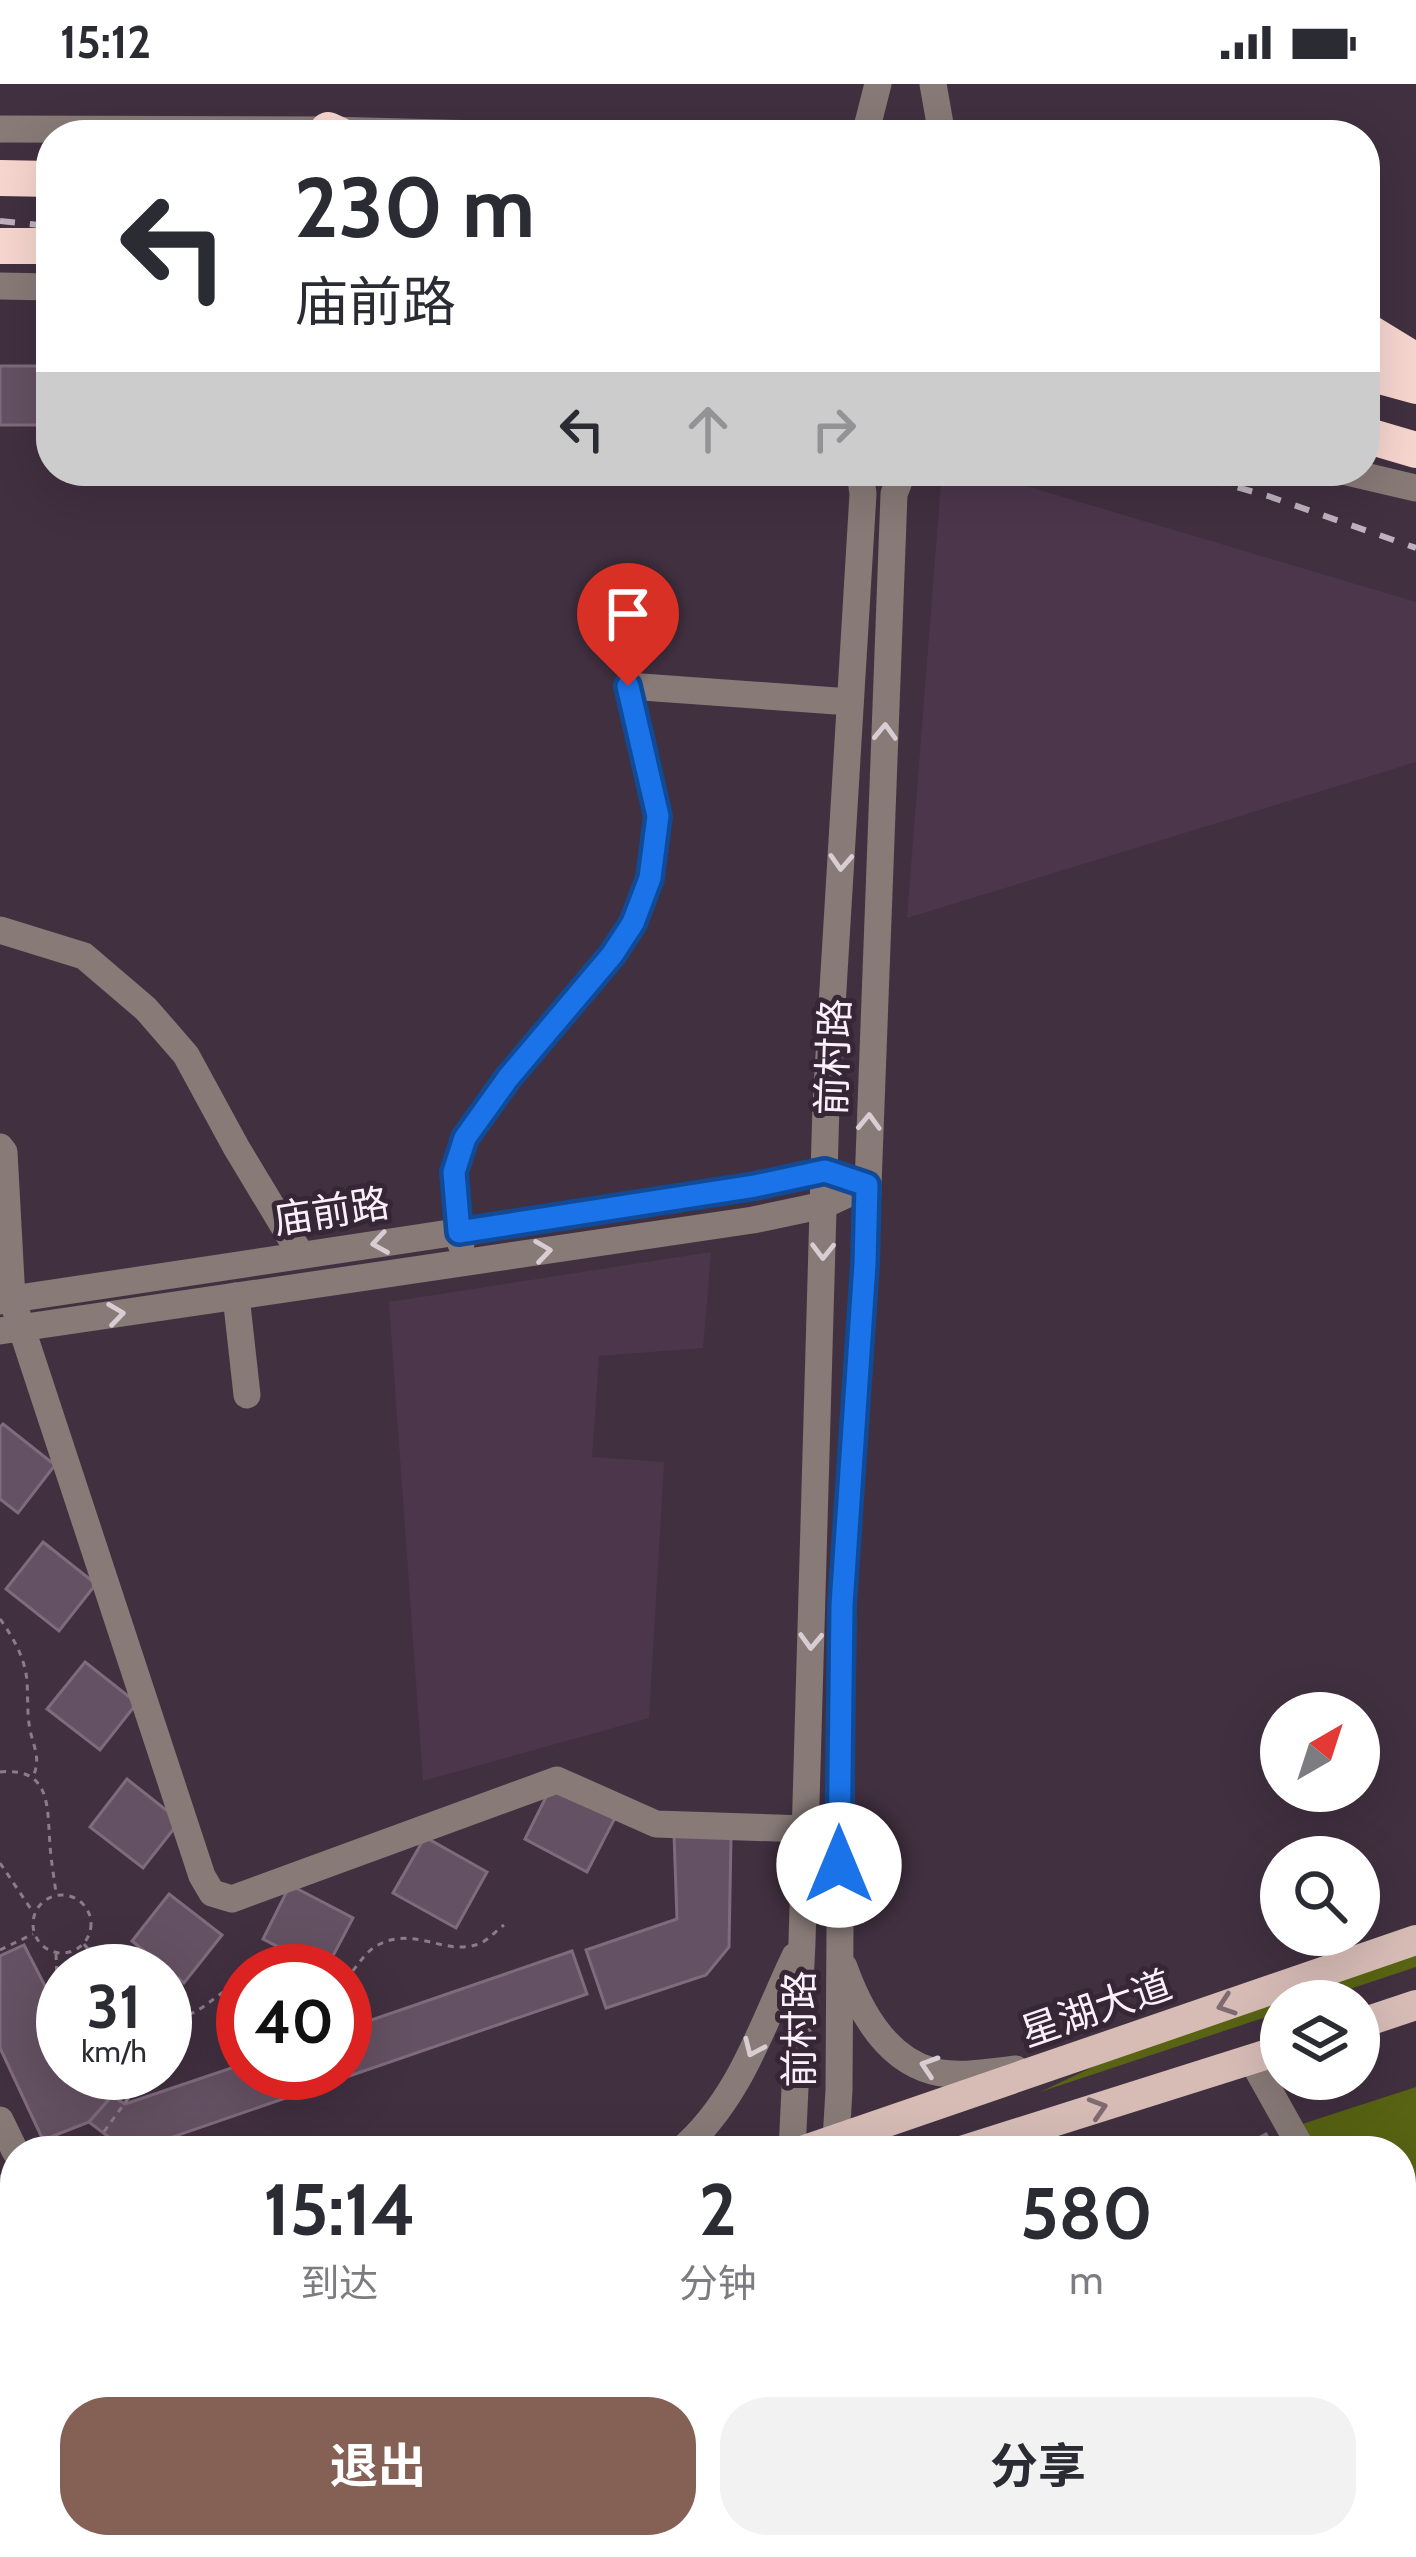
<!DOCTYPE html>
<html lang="zh">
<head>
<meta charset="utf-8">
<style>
	:root { --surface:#fff; --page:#f2f2f3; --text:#2b2b33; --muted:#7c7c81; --accent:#856055 }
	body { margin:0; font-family:Cabin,"Noto Sans SC",sans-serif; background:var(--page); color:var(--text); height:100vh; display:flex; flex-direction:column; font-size:45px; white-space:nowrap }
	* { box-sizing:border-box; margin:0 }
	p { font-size:39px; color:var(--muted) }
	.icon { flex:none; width:66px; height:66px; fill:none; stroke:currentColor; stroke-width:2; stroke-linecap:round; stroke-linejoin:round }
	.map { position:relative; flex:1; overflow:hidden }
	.details { position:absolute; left:0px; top:2052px; width:1416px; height:423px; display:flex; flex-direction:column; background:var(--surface); border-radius:48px 48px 0 0; box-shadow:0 12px 48px #0002 }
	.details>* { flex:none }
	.top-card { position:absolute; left:36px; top:36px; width:1344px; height:366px; border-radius:48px; box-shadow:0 12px 48px #0002; background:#fff; color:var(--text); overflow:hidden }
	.needle { width:78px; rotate:39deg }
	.fabs { position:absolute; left:1260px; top:1608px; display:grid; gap:24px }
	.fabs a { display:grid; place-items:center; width:120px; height:120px; border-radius:50%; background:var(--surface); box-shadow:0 12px 48px #0002; font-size:60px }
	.speed { position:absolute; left:36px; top:1860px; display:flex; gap:24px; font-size:60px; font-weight:700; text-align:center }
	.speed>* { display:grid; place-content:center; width:156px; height:156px; border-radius:50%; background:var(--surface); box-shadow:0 12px 48px #0002; line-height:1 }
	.speed small { font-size:30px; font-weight:400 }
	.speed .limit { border:18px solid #d22; background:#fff; color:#111 }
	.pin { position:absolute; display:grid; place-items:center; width:102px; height:102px; color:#fff; margin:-123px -51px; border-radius:50% 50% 50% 0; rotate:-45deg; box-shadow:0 0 12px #0007 }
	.pin .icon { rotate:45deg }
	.me { position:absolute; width:132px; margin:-66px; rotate:0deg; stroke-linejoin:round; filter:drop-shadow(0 0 9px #0008) }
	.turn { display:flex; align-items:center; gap:42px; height:252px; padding:0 60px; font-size:54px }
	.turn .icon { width:156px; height:156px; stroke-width:2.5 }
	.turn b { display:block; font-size:84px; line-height:102px }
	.lanes { display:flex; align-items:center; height:114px; padding:0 60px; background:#0003; justify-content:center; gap:60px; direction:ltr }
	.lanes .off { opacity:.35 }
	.eta { display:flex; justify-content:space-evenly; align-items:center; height:204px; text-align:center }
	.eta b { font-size:72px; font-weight:700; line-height:84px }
	.primary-button { display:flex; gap:24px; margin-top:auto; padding:24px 60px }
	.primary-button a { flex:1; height:138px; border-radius:48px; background:var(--accent); color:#fff; font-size:48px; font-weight:700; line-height:138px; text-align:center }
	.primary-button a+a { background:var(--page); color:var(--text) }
	.status { display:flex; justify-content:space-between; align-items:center; height:84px; padding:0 60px; background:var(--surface); direction:ltr }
	.status svg { height:33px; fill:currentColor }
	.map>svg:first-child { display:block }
</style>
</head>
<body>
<div class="status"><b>15:12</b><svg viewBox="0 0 49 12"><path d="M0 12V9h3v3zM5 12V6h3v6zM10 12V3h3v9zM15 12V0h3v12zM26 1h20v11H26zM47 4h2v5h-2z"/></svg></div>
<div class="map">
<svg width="1416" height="2473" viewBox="0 0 1416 2473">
	<rect width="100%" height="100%" fill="#413040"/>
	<g fill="#4c364c">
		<path d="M942 387H976L1416 518V678L907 834Z"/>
		<path d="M711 1168 703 1264 599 1272 592 1373 664 1378 649 1634 423 1697 389 1218Z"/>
	</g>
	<g fill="#586313">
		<path d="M1416 1860V1883L1314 1917H1281V1928L1040 2008 1190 1937Z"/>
		<path d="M1416 2003V2264L1401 2239V2067H1311L1299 2041Z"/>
	</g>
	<g fill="#645163" stroke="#7f6b7e" stroke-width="3">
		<rect x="0" y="282" width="51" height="59"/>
		<path d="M3 1340 55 1381 18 1429 0 1415V1343Z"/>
		<path d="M43 1458 96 1500 59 1547 6 1505Z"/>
		<path d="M85 1578 137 1619 100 1666 47 1625Z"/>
		<path d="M127 1695 180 1737 143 1784 90 1743Z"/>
		<path d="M552 1701 615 1734 587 1788 525 1755Z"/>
		<path d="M674 1750 731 1754 729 1863 706 1891 606 1924 586 1866 677 1835Z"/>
		<path d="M425 1753 487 1788 456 1844 393 1809Z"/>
		<path d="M290 1801 353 1834 325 1887 263 1855Z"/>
		<path d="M169 1810 222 1851 184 1899 132 1857Z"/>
		<path d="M24 1861 63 1937V1989H90L94 1998 112 2012 89 2038 43 2056 0 1964V1872Z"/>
		<path d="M572 1867 587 1910 132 2067H127L89 2038 112 2012 125 2020 243 1980V1989H345V1945Z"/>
		<path d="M1266 2050 1275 2067H1234Z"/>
		<path d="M1401 2300 1416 2328 1401 2336Z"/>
		<path d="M514 2460H768L744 2473H490Z"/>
	</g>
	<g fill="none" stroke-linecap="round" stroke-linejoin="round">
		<g stroke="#8b7c8a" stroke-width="3" stroke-dasharray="6 6" stroke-linecap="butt">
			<path d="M0 1535C13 1553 25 1574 27 1597 28 1613 27 1630 30 1646 34 1664 41 1674 33 1693"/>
			<path d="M0 1688C52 1683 47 1724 50 1761 51 1777 54 1793 56 1809"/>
			<path d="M0 1779 33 1828"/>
			<circle cx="62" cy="1840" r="29"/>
			<path d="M84 1860 105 1887"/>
			<path d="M0 1866 33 1850"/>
			<path d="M56 1870 57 1898 63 1922"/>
			<path d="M345 1896C356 1885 364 1868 378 1861 415 1841 447 1874 481 1859 489 1855 497 1846 504 1841"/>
			<path d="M165 1934C202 1936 211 1909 243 1898"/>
			<path d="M90 2067 132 2009 110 1989"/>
		</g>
		<g stroke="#877a77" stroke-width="27">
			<path d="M933 0 942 51"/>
			<path d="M0 45 328 46 515 51"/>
			<path d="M865 51 878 0"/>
			<path d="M0 202 51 203"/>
			<path d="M1343 387 1416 404"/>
			<path d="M0 846 84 872 146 925 186 971 236 1063 301 1171"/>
			<path d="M0 1063 4 1068 12 1215 202 1792 212 1809 232 1815 557 1696 656 1740 805 1745"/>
			<path d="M461 1160 454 1088 465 1054 509 994 612 871 633 839 650 794 658 732 628 602 850 618"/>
			<path d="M236 1212 247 1311"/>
			<path d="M0 1217 755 1103 825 1087 840 1092"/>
			<path d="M0 1247 753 1136 824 1121 867 1101"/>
			<path d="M844 1883C859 1925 885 1974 932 1987 958 1994 989 1988 1016 1985"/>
			<path d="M1252 1976 1303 2067"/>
			<path d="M0 2036 15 2067"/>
			<path d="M836 2056 839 2006 842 1521 865 1181 894 410 903 387"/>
			<path d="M680 2067C740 2016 762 1941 795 1872"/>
			<path d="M792 2067 802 1858 826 1021 863 410 860 387"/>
			<path d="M0 2104 15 2135"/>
			<path d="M1401 2240 1416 2266"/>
		</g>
		<g stroke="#d7bcb6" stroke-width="30">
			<path d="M1359 1940 1416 1921"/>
			<path d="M802 2067 1416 1856"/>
			<path d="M961 2067 1281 1966"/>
			<path d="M0 2329 15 2324"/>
			<path d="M0 2399 15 2394"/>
			<path d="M904 2460 911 2473"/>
			<path d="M947 2460 953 2473"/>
		</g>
		<g stroke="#f7d6cf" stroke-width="36">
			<path d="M328 46 339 51"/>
			<path d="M0 94 51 95"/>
			<path d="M0 162H51"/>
			<path d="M1365 246 1416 277"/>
			<path d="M1365 288 1416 302"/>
			<path d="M1365 351 1416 366"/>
		</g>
		<g stroke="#bfb2be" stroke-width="6" stroke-dasharray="15 15" stroke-linecap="butt">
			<path d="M0 137 51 142"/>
			<path d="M1180 387 1268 412 1416 464"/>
		</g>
	</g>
	<defs><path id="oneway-chevron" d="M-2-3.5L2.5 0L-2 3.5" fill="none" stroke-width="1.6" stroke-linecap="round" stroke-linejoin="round" transform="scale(3)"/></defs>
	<g stroke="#d8cdd3">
		<use href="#oneway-chevron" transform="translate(885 648) rotate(-88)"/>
		<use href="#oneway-chevron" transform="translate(841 778) rotate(93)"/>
		<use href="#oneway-chevron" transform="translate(869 1038) rotate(-88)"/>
		<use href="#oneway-chevron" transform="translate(380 1159) rotate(171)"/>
		<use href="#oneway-chevron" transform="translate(543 1167) rotate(-8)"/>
		<use href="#oneway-chevron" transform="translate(823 1167) rotate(91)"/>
		<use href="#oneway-chevron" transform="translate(116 1230) rotate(-8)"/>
		<use href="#oneway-chevron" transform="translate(811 1557) rotate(92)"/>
		<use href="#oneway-chevron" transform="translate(753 1964) rotate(114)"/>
		<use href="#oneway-chevron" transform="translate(929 1982) rotate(-162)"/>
	</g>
	<g stroke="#7e6a70">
		<use href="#oneway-chevron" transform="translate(1226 1921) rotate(161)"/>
		<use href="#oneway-chevron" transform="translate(1098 2024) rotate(-17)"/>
	</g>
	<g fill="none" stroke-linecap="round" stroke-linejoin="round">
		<defs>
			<path id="route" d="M628 602 658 732 650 794 633 839 612 871 508 994 465 1054 454 1088 459 1148 755 1102 825 1087 867 1101 865 1180 842 1521 839 1781"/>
		</defs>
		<use href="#route" stroke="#114b97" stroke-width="30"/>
		<use href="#route" stroke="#1a73e8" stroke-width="21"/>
	</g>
	<g text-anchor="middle" stroke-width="10" stroke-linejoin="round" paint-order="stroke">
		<g font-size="39" fill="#fbf0fa" stroke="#362636">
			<text transform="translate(833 973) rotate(-88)" y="14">前村路</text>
			<text transform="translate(331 1127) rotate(-9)" y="14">庙前路</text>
			<text transform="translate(1096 1924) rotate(-19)" y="14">星湖大道</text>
			<text transform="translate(799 1945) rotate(-90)" y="14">前村路</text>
		</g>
	</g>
</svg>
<div class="fabs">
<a><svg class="needle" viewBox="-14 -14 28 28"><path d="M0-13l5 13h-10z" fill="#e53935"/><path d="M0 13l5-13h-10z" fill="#7c7c81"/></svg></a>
<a><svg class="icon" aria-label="search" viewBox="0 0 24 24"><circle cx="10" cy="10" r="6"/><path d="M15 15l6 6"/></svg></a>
<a><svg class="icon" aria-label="layers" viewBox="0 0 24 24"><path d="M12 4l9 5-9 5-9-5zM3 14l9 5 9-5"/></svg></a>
</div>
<div class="speed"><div>31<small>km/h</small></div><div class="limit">40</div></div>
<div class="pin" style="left:628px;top:602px;background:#d93025"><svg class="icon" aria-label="arrive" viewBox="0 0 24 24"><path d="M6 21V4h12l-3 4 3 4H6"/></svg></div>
<svg class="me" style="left:839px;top:1781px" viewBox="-20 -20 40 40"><circle r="19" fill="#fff"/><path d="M0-13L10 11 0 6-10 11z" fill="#1a73e8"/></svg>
<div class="top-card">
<div class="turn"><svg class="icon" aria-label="left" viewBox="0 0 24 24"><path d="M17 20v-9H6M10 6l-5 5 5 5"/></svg><div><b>230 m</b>庙前路</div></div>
<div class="lanes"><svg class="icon" aria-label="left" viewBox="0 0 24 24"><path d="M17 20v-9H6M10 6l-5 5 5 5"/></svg><svg class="icon off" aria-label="ahead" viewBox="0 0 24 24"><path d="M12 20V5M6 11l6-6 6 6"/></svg><svg class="icon off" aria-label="right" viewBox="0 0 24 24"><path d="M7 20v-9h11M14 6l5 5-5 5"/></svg></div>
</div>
<section class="details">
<div class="eta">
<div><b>15:14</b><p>到达</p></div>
<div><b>2</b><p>分钟</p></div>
<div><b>580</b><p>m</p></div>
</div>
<div class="primary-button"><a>退出</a><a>分享</a></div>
</section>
</div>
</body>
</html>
